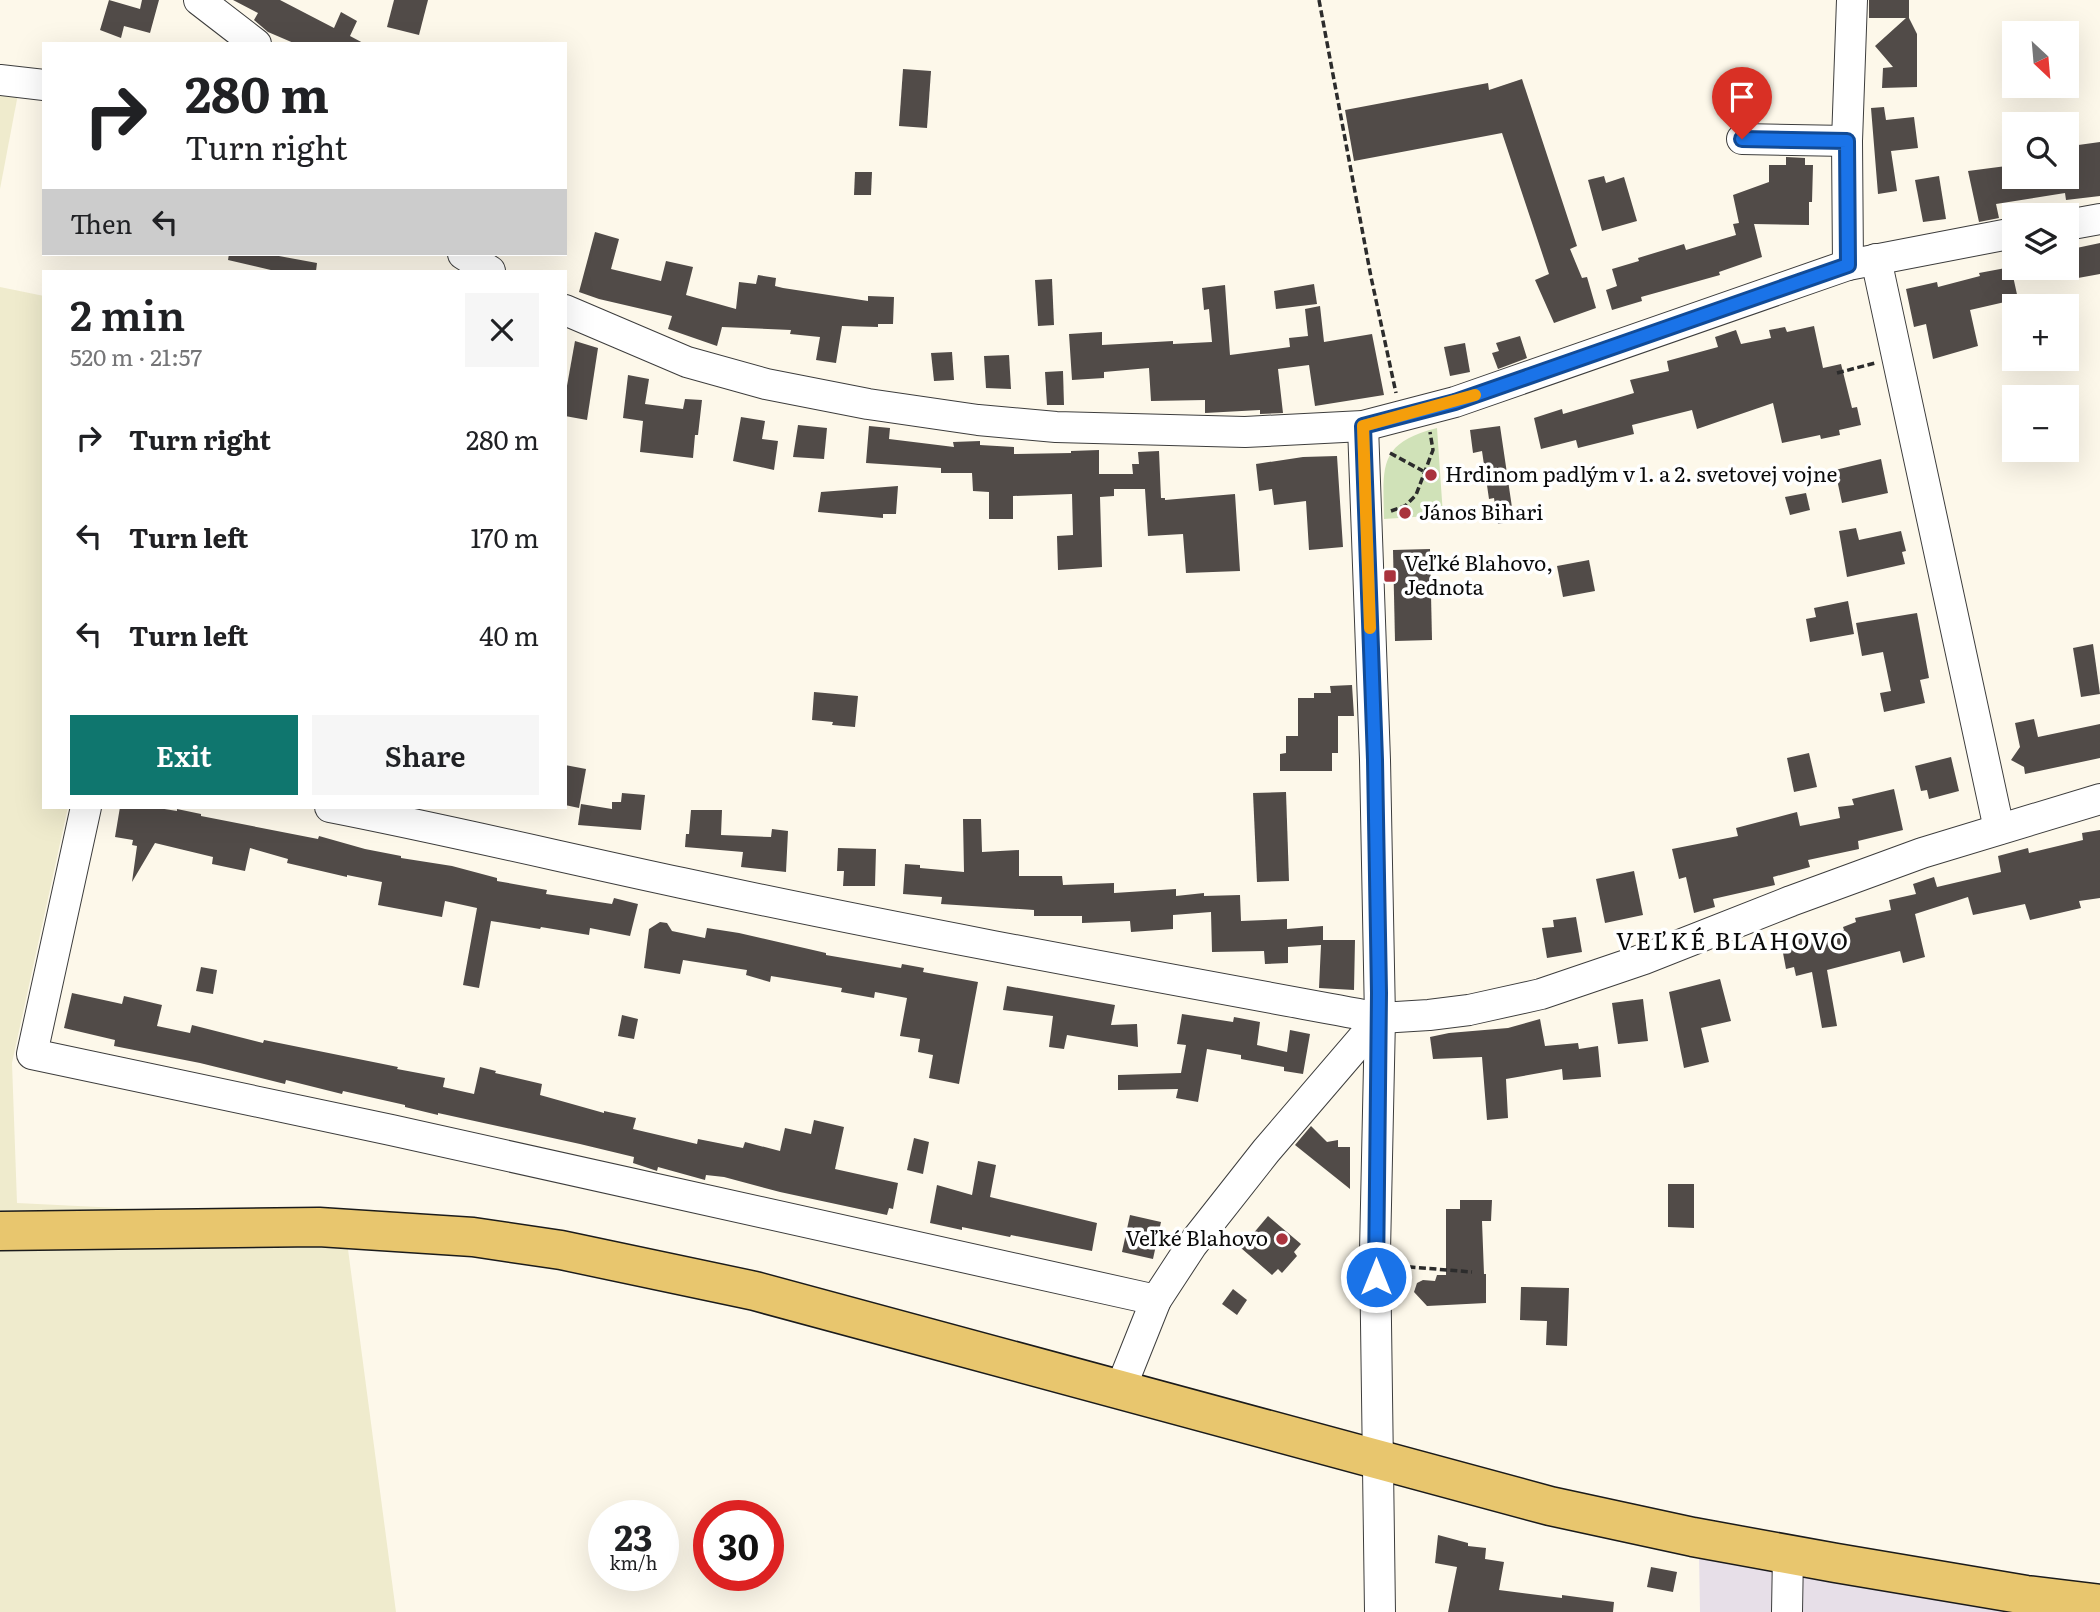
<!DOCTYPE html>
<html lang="en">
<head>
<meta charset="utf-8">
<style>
	:root { --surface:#fff; --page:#f6f6f6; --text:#202124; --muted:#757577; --accent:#0f766e }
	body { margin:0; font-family:Literata,serif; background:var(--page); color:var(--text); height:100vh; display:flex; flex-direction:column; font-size:26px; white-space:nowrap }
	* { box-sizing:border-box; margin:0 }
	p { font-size:23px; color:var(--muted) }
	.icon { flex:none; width:38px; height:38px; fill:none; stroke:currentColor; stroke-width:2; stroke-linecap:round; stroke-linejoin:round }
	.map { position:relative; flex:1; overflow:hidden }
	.sheet { position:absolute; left:42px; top:270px; width:525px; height:539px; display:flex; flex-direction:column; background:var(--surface); border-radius:0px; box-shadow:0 7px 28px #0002 }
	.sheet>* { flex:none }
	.top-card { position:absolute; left:42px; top:42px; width:525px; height:214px; border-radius:0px; box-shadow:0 7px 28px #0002; background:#fff; color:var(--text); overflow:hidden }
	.needle { width:46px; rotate:154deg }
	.buttons { position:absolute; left:2002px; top:21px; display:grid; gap:14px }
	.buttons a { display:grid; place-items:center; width:77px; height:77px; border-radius:0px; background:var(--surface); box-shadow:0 7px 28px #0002; font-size:35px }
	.speed { position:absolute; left:588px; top:1500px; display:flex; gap:14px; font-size:35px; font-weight:700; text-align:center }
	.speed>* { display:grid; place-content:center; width:91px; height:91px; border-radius:50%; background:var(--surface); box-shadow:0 7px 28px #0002; line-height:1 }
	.speed small { font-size:18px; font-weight:400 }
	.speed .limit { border:10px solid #d22; background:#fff; color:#111 }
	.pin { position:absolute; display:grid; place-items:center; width:60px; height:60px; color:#fff; margin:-72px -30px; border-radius:50% 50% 50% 0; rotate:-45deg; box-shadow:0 0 7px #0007 }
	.pin .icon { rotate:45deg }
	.me { position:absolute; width:77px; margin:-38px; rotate:0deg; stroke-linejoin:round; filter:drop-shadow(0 0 5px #0008) }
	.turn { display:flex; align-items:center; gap:24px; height:147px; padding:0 28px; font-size:32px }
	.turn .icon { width:91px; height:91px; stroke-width:2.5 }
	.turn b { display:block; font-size:49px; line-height:60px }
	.then { display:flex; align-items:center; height:66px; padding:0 28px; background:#0003; gap:14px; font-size:26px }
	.round { display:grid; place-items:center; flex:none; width:74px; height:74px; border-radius:0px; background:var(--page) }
	.summary { display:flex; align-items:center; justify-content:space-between; height:119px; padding:0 28px }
	h1 { font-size:42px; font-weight:600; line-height:52px }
	.cta { display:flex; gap:14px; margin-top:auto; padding:14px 28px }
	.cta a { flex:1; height:80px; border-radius:0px; background:var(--accent); color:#fff; font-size:28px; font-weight:600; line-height:80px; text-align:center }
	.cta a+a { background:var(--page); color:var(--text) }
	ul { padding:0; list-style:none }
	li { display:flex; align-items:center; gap:21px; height:98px; padding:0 28px }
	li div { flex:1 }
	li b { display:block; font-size:26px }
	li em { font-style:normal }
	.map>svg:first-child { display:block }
</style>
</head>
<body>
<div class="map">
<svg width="2100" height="1612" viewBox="0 0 2100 1612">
	<rect width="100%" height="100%" fill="#fdf8ea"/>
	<path fill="#e7dfe8" d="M1699 1556 2057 1612H1700Z"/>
	<g fill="#efebcd">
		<path d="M0 92 18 94 0 189Z"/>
		<path d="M0 287 44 296V807H68L12 1063 17 1203 344 1219 396 1612H0Z"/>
	</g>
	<path fill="#d0e2b8" d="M1437 428 1443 515 1384 519C1383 466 1378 443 1437 428Z"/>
	<g fill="#514b48">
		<path d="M109 0 140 9 142 0H159L150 33 124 26 121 38 100 30Z"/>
		<path d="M233 0H280L334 28 341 12 357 21 350 36 365 44H296L268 32 254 20 258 13Z"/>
		<path d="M394 0H428L419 35 387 27Z"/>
		<path d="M1869 0H1909V18L1917 34V87L1882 88 1883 68 1893 67 1875 46 1906 18H1869Z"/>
		<path d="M903 69 931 71 927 128 899 126Z"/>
		<path d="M1522 79 1577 246 1570 249 1582 278 1587 277 1596 308 1554 323 1535 280 1549 274 1502 133 1354 161 1345 110 1488 83 1489 90Z"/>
		<path d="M1884 107 1886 120 1914 117 1918 148 1891 151 1897 191 1878 194 1871 108Z"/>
		<path d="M2100 142V196L2066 200 2065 193 1996 204 1999 218 1979 222 1968 171 2014 165V177H2067V166L2074 165 2071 146Z"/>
		<path d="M1786 157 1805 158V165H1813L1812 202H1809V225L1754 224 1762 257 1719 272 1720 275 1641 297 1642 301 1612 310 1606 290 1617 286 1612 269 1639 261 1638 258 1684 244 1686 250 1736 235 1733 224 1739 223 1733 195 1769 182V165H1786Z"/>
		<path d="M855 172H872L871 195H854Z"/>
		<path d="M1604 176 1606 183 1624 177 1637 221 1602 231 1588 180Z"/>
		<path d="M1939 176 1946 219 1923 222 1915 180Z"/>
		<path d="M595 232 619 239 611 269 661 281 666 261 693 267 686 295 736 309 739 282 756 284 758 275 776 278 775 286 783 288 868 301V296L894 297 893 324H878V327L842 326 836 363 816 360 820 337 790 334 791 330 722 327 717 346 668 329 672 316 599 299 579 292Z"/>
		<path d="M2100 243V274L2067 280V250Z"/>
		<path d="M229 254H268L317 263 316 271H275L228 260Z"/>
		<path d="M2011 267 2018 299 1970 310 1978 346 1933 359 1926 324 1914 327 1906 289 1937 282 1938 287 1980 276 1979 273Z"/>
		<path d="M1052 279 1054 325 1038 326 1035 280Z"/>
		<path d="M1314 284 1317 304 1276 309 1274 291Z"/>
		<path d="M1225 285 1230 355 1290 347 1289 338 1308 336 1305 309 1320 306 1324 342 1372 334 1384 395 1315 406 1309 365 1278 369 1283 413 1260 414V410L1205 413V400L1151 401 1149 368 1104 372V378L1072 380 1069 334 1102 332V345L1173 341V344L1212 342 1209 309 1204 310 1202 288Z"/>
		<path d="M1814 326 1823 368 1841 364 1852 408 1857 407 1861 425 1839 430 1840 435 1821 439 1820 435 1782 443 1773 403 1697 429 1692 410 1632 425 1634 434 1578 448 1576 440 1541 449 1534 418 1562 409 1563 414 1634 393 1630 380 1669 371 1667 361 1718 347 1715 337 1736 330 1741 344 1771 338 1769 330 1785 327 1787 332Z"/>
		<path d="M1520 336 1527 358 1498 369 1492 353 1499 351 1496 343Z"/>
		<path d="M575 341 598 348 587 420 565 416V397Z"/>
		<path d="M1465 343 1470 372 1450 376 1444 347Z"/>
		<path d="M952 352 954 380 934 381 931 353Z"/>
		<path d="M1009 355 1011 389 986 388 984 356Z"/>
		<path d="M1063 371 1064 405H1047L1045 372Z"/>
		<path d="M628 375 649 379 645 404 683 409 685 399 702 400 698 435H695L693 458 640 452 643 421 623 418Z"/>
		<path d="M741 417 765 421 762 439 778 441 774 470 733 461Z"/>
		<path d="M798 425 827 428 824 459 793 457Z"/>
		<path d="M869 426 890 428 889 439 954 447 953 442 980 441V445L1014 447V454L1071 453V451L1099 450V474H1133L1132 464H1139L1138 452 1159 451 1161 498H1165V500L1235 494 1240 571 1186 573 1183 534 1148 536 1145 489H1114V496L1100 497 1102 567 1058 570 1057 536 1073 535 1072 494 1013 496V519H989V492L973 491 972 473H941V468L866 463Z"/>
		<path d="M1500 426 1514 521 1498 524 1494 498 1489 499 1482 451 1473 453 1470 430Z"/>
		<path d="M1337 456 1343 547 1309 550 1306 501 1274 505 1272 489 1259 491 1256 464 1303 457Z"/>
		<path d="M1881 459 1888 493 1842 503 1835 470Z"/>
		<path d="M898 486 896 514H883V518L818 512 821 492Z"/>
		<path d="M1806 493 1810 510 1790 515 1785 497Z"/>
		<path d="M1856 528 1859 540 1901 531 1906 551 1902 552 1905 564 1847 577 1839 531Z"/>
		<path d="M1430 549 1432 640 1395 641 1393 550Z"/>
		<path d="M1589 560 1595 591 1563 597 1557 566Z"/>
		<path d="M1848 601 1854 634 1810 642 1806 619 1816 617 1814 608Z"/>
		<path d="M1917 613 1929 678 1920 680 1925 703 1884 712 1880 693 1891 691 1883 652 1862 656 1856 623Z"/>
		<path d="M2093 644 2100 694 2081 697 2073 648Z"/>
		<path d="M1352 685 1354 716H1338V753H1332V771H1280V754L1286 753V736H1298V698H1314V693H1331L1330 686Z"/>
		<path d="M814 692 858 696 855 727 832 725 833 722 812 720Z"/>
		<path d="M2034 719 2038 737 2100 724V758L2025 774 2024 767 2011 760 2020 747 2015 723Z"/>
		<path d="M1809 753 1817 787 1794 792 1787 758Z"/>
		<path d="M1951 757 1959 791 1929 799 1927 790 1921 791 1915 766Z"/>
		<path d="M565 765 586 769 579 808 565 805Z"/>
		<path d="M1894 789 1903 830 1858 841 1859 849 1808 860 1810 867 1773 877 1775 885 1713 899 1715 907 1694 913 1686 877 1679 879 1672 849 1738 836 1736 828 1797 812 1800 826 1840 818 1838 807 1854 805 1852 799Z"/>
		<path d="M1286 792 1289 881 1257 882 1253 793Z"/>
		<path d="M622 793 645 795 641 830 578 825 581 804 612 809V802H621Z"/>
		<path d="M120 807H152L177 811V809L201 814V816L318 839 319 836 365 849 401 856V858L452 866 497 878V881L547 890 546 894 612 904 614 898 638 904 630 936 590 928 589 935 541 927 540 929 491 921 479 988 463 985 477 908 445 901 442 917 378 905 382 882 347 875V877L287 863 288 859 250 848 245 871 212 864 213 857 155 843 132 882 137 846 132 845 133 840 115 837Z"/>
		<path d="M691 810H722L721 835 771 837 772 829 788 831 786 872 741 867 743 852 685 847 686 834H689Z"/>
		<path d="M963 819H981L982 852 1019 850V876H1062L1063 885 1114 883V893L1176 889V896L1204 893V896L1240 895 1241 921 1287 919V929L1323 926V940H1355L1354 990 1319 988 1321 945 1288 947V963L1265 964 1264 951 1212 952 1211 912 1173 915V929L1131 932 1130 921 1082 923V916H1034V910L941 904 942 897 903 894 905 864 920 865V868L964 872Z"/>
		<path d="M2100 830V898L2079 901 2081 908 2030 920 2025 904 1973 915 1968 897 1915 914 1925 957 1903 963 1900 951 1827 970 1837 1026 1822 1028 1812 972 1796 976 1794 967 1786 969 1783 953 1791 951 1788 941 1844 930 1843 927 1856 922 1855 918 1891 910 1889 900 1916 894 1913 884 1934 877 1937 887 2001 872 1998 856 2028 848 2029 853 2083 840 2082 833Z"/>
		<path d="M838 848 876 849 875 886H843L844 871H837Z"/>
		<path d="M1634 871 1643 915 1605 923 1596 879Z"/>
		<path d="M1576 917 1582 952 1547 958 1542 928 1554 927 1553 920Z"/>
		<path d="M660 922 667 923 672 931 705 938 707 928 739 933 826 953V955L901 968 902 964 924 968 923 972 978 982 959 1084 929 1078 933 1055 918 1052 920 1039 900 1036 907 998 875 992 874 998 841 992 842 988 771 976 770 982 746 975 747 970 683 960 680 974 644 968 649 929Z"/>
		<path d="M201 967 217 970 213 994 196 991Z"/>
		<path d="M1720 979 1731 1021 1701 1028 1709 1062 1684 1068 1669 992Z"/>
		<path d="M1007 986 1115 1005 1111 1025 1137 1024 1138 1047 1067 1035 1064 1049 1049 1047 1053 1016 1003 1010Z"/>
		<path d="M72 993 122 1004 124 996 162 1005 157 1026 190 1033 192 1025 263 1043 264 1040 398 1067 397 1069 445 1078 443 1087 474 1094 480 1067 496 1071 495 1073 542 1084 540 1095 604 1113V1111L636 1118 633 1129 697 1144 698 1139 743 1148 745 1142 780 1151 785 1128 811 1134 814 1120 844 1127 835 1169 898 1183 893 1209 889 1208 887 1215 780 1192 724 1177 706 1175 705 1180 658 1167 657 1171 633 1163 634 1157 580 1144 438 1113V1115L405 1107V1105L343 1091 342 1094 286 1080 285 1084 200 1063 114 1046 115 1040 64 1028Z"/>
		<path d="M1643 999 1648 1041 1618 1044 1612 1003Z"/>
		<path d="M1182 1014 1233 1022 1234 1017 1260 1022 1257 1045 1287 1052 1290 1030 1310 1034 1303 1074 1284 1071V1067L1241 1059V1055L1207 1049 1198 1102 1176 1098 1178 1089 1118 1090V1075L1181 1073 1186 1045 1177 1044Z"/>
		<path d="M622 1015 638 1019 634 1039 618 1036Z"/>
		<path d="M1540 1019 1545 1046 1578 1043 1579 1049 1598 1046 1601 1077 1563 1080 1562 1069 1506 1079 1508 1118 1487 1120 1482 1057 1433 1059 1430 1037 1449 1033 1508 1028Z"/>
		<path d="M1311 1126 1327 1142 1338 1140V1147H1350V1189L1295 1145Z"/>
		<path d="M914 1138 929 1142 923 1174 907 1170Z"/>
		<path d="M978 1161 996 1165 990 1197 1097 1223 1092 1251 1011 1235 1010 1237 962 1227V1230L930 1223 937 1185 972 1195Z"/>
		<path d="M1668 1184H1694V1228L1668 1227Z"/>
		<path d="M1460 1200H1492L1491 1221H1482L1484 1274H1486V1303L1427 1306 1414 1292 1417 1283 1423 1280 1435 1281 1437 1275H1446V1209H1460Z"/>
		<path d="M1130 1215 1161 1222 1153 1259 1122 1252Z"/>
		<path d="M1268 1216 1301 1244 1294 1252 1297 1256 1282 1273 1278 1269 1272 1275 1241 1248Z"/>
		<path d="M1521 1287 1569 1288 1567 1346 1546 1345 1547 1321 1520 1320Z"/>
		<path d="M1233 1289 1247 1300 1237 1315 1222 1304Z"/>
		<path d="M1438 1535 1468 1543V1546L1486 1548 1485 1559 1504 1562 1499 1590 1562 1598V1595L1614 1602 1613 1612H1448L1457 1567 1435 1563Z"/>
		<path d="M1651 1567 1677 1572 1673 1592 1647 1587Z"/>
	</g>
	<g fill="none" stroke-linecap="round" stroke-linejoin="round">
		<defs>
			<g id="minor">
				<path d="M199 0 256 44"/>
				<path d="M0 80 44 85"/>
				<path d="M1742 139 1847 141"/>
				<path d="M2067 225 2100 219"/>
				<path d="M463 254 490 271"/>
				<path d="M1876 259 1999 829"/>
				<path d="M1848 265 1847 141 1852 0"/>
				<path d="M565 310 687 362 766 384 868 404 978 420 1056 427 1245 432 1363 426 1455 402 1848 265 2014 233"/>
				<path d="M1363 426 1375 760 1380 1018 1375 1251 1380 1612"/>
				<path d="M86 807 32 1054 391 1130 1156 1300"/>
				<path d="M330 807C448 830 565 858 682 883 914 933 1147 975 1380 1018L1266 1151 1192 1245 1156 1300 1120 1390"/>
				<path d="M1380 1018 1429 1015 1469 1010 1541 994 1644 959 1791 901 1922 853 2100 799"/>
				<path d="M1787 1612 1788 1554"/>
			</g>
			<path id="major" d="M0 1231 319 1227 473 1237 561 1250 755 1291 1550 1506 1693 1537 1836 1563 2026 1595 2100 1604"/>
		</defs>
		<use href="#minor" stroke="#3d3d3d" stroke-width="32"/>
		<use href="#major" stroke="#1b1b1b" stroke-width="41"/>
		<g stroke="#2c2c2c" stroke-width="3.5" stroke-dasharray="7 3.5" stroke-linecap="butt">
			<path d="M1319 0 1371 277 1396 393"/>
			<path d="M1837 373 1875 363"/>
			<path d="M1390 453 1423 471"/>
			<path d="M1391 511 1405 506 1416 495 1433 450 1430 432"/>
			<path d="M1398 1266 1472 1272"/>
		</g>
		<use href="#minor" stroke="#fff" stroke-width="30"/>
		<use href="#major" stroke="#e8c66e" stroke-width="38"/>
	</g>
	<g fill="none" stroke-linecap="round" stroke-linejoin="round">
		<defs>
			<path id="route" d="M1376 1277 1379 993 1375 760 1363 426 1455 402 1848 265 1847 141 1742 139"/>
		</defs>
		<use href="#route" stroke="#114b97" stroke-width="18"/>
		<use href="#route" stroke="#1a73e8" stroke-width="12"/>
		<path stroke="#f59e0b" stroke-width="12" d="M1370 628 1363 426 1475 395"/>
	</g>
	<g fill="#a9333d" stroke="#fff" stroke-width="2.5">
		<circle cx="1431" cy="475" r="7"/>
		<circle cx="1405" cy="513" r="7"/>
		<rect x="1383" y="569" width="14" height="14" rx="3.5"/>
		<circle cx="1282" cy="1239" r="7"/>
	</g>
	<g text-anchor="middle" stroke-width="7" stroke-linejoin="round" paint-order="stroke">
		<g font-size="21" fill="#0a0a0a" stroke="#fff" text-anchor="start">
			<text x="1445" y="482">Hrdinom padlým v 1. a 2. svetovej vojne</text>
			<text x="1419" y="520">János Bihari</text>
			<text x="1404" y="571">Veľké Blahovo,<tspan x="1404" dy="24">Jednota</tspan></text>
			<text x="1268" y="1246" text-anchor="end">Veľké Blahovo</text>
		</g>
		<g font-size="24" letter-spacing="2" fill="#0a0a0a" stroke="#fff">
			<text x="1733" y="950">VEĽKÉ BLAHOVO</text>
		</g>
	</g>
</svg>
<div class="buttons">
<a><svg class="needle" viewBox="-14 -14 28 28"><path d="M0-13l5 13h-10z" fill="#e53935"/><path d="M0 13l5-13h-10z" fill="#757577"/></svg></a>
<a><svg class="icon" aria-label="search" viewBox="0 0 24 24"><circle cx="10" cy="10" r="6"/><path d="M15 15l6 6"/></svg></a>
<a><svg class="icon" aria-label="layers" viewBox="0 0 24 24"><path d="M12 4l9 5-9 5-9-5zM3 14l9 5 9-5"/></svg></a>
<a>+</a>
<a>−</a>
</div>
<div class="speed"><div>23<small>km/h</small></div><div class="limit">30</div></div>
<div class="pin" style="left:1742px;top:139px;background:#d93025"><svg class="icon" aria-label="arrive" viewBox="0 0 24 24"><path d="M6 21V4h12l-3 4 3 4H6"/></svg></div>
<svg class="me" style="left:1376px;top:1277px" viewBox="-20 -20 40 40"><circle r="17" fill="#1a73e8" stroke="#fff" stroke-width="3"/><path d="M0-11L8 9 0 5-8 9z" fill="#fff"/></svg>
<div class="top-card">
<div class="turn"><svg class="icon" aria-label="right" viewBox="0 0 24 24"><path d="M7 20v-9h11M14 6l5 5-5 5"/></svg><div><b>280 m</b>Turn right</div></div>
<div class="then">Then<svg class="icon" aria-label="left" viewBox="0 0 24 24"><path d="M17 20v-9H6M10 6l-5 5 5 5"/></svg></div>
</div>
<section class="sheet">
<div class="summary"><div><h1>2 min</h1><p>520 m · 21:57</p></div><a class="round"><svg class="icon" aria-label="close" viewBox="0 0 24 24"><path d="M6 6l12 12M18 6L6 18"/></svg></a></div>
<ul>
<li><svg class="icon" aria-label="right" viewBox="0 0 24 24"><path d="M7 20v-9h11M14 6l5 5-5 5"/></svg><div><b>Turn right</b></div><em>280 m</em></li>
<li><svg class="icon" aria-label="left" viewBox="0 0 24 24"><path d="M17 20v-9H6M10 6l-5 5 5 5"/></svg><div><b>Turn left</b></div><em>170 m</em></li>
<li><svg class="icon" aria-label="left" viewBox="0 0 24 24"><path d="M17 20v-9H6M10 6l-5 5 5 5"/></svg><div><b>Turn left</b></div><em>40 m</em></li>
</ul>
<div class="cta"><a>Exit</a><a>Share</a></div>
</section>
</div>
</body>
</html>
